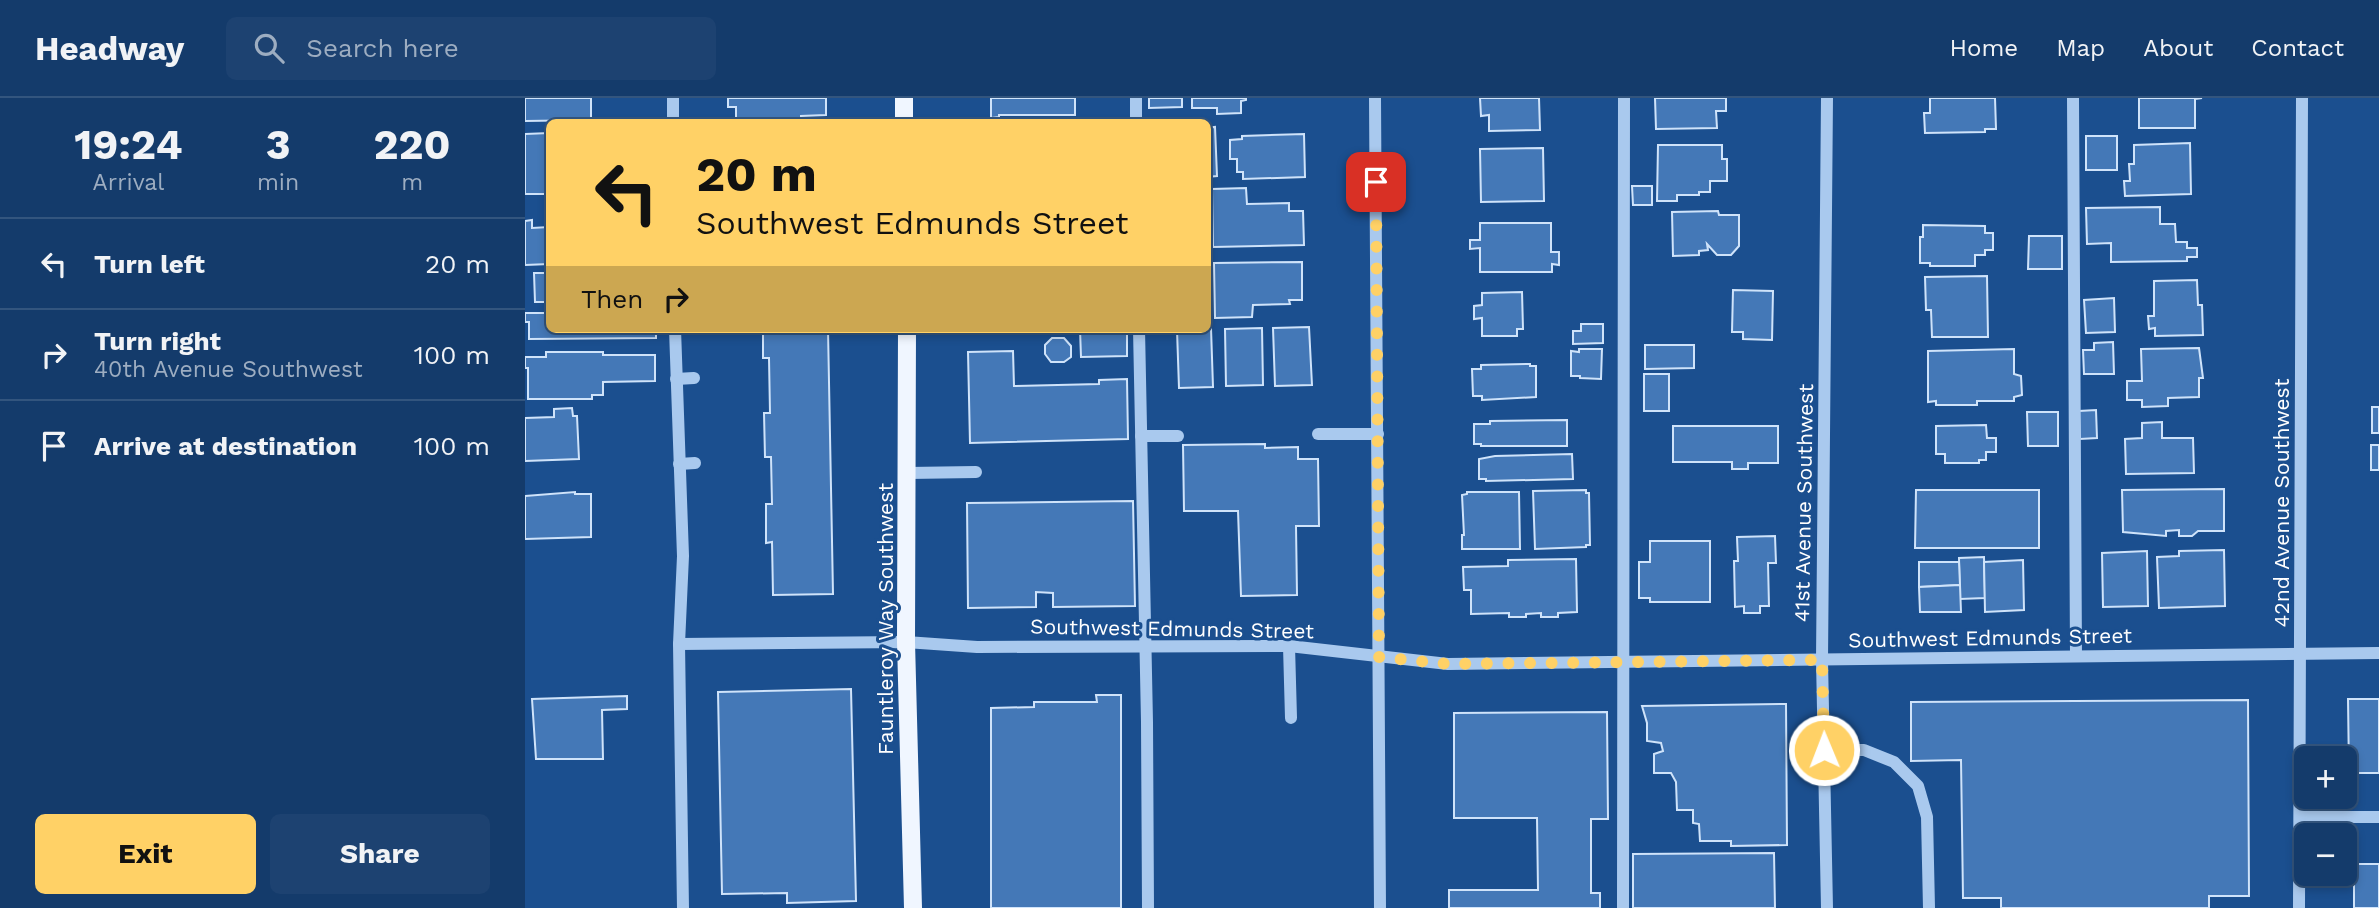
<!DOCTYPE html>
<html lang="en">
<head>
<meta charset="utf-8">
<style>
	:root { --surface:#143b6b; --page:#1d4271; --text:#f1f3f6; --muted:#9dadc1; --line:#33557e; --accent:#ffd166 }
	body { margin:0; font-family:"Work Sans",sans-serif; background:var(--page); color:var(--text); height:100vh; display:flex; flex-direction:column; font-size:26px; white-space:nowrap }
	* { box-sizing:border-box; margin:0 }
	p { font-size:23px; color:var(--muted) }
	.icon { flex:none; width:38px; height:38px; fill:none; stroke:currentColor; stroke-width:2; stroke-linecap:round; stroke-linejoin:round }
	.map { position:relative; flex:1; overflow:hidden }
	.side { display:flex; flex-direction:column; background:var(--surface); width:525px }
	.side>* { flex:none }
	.hud { position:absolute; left:21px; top:21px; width:665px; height:214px; border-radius:10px; box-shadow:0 4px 10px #0003,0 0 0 2px var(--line); background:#ffd166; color:#111; overflow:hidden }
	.controls { position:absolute; left:1769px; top:648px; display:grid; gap:14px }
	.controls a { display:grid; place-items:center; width:63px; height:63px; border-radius:10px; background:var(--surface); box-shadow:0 4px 10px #0003,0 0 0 2px var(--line); font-size:35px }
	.pin { position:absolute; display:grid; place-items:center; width:60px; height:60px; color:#fff; margin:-30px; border-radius:14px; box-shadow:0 4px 10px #0006 }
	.me { position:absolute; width:77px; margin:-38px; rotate:359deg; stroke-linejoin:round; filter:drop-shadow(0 0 5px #0008) }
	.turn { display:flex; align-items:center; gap:24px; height:147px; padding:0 35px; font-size:32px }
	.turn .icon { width:91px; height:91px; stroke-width:2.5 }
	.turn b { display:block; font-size:49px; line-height:60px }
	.then { display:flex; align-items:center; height:66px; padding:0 35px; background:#0003; gap:14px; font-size:26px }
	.eta { display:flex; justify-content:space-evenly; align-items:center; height:119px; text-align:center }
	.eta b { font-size:42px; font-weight:700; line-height:49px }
	.button { display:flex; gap:14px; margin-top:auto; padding:14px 35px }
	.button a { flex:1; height:80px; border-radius:10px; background:var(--accent); color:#111; font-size:28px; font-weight:700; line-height:80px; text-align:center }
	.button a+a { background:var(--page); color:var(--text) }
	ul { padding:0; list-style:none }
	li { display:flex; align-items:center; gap:21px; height:91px; padding:0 35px; border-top:2px solid var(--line) }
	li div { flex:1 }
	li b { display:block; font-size:26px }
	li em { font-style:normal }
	header { display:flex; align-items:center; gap:42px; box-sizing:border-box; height:98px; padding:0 35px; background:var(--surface); border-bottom:2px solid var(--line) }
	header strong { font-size:33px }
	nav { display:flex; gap:38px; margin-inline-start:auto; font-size:24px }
	.search { width:490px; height:63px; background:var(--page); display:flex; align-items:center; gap:18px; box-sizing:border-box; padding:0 24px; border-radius:10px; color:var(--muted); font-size:26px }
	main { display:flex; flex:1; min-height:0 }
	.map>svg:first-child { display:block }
</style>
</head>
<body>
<header>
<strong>Headway</strong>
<div class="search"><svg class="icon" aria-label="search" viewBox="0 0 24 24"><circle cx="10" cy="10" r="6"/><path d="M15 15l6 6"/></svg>Search here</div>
<nav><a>Home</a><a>Map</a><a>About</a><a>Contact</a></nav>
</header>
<main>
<section class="side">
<div class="eta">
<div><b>19:24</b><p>Arrival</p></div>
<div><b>3</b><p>min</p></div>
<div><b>220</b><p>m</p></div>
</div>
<ul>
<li><svg class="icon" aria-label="left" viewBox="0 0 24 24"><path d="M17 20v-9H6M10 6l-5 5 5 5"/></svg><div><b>Turn left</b></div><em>20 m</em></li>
<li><svg class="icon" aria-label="right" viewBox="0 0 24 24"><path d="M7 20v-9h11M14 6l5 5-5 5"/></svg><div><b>Turn right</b><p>40th Avenue Southwest</p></div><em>100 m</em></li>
<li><svg class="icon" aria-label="arrive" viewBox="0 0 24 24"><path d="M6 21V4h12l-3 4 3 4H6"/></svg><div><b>Arrive at destination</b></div><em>100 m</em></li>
</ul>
<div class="button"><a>Exit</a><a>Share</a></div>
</section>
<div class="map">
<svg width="1854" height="810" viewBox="0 0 1854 810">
	<rect width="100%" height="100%" fill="#1b4f8f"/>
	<g fill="#4478b7" stroke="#cfe3fa" stroke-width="2">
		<path d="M0 0H66V22L0 23Z"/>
		<path d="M203 0H301V17L276 18V20L266 21 267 24H205V22H211V9H203Z"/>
		<path d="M466 0H550V17H474V19L466 20Z"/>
		<path d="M624 0H657V9L624 10Z"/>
		<path d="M667 0H721V2L716 3V15L692 16V10H667Z"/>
		<path d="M955 0H1014L1015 32 964 33V17L956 18Z"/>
		<path d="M1130 0H1201V13H1191L1192 30 1131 31Z"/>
		<path d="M1405 0H1470L1471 31H1460V34L1400 35 1399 15H1405Z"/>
		<path d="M1614 0H1677L1670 1V30H1614Z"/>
		<path d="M690 29 692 78 682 79V30Z"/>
		<path d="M24 35V96H0V36Z"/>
		<path d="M779 36 780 79 718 81V74H712V61H705V42L717 41V38Z"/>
		<rect x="1561" y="38" width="31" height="34"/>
		<path d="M1665 45 1666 96 1600 98 1599 83H1605L1604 66H1609V47Z"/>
		<path d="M1133 47H1197V61H1202V83H1185V94H1174V97H1152V103H1132Z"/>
		<path d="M1018 50 1019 103 956 104 955 51Z"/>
		<path d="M1107 88H1127V107H1108Z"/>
		<path d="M721 90 722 106 764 105V113H778L779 147 688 149 687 91Z"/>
		<path d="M1635 109V126H1650L1651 144H1662V150H1672V159H1662V163L1586 164V145L1562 146 1561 110Z"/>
		<path d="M1193 113 1194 117H1214V148L1206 157H1192L1182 146 1183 152 1174 153V157L1148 158 1147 114Z"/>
		<path d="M7 122V130L24 129V166L0 167V123Z"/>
		<path d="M955 125H1026V154H1034V167L1027 166V174H955V150L945 151V142H955Z"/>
		<path d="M1398 127 1460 128V135H1468V152H1460V157H1450V168H1405V165H1395V139H1398Z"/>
		<path d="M1504 138H1537V171H1503Z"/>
		<path d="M777 164V202H764L765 206 728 207 727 219 690 220 689 165Z"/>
		<path d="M9 175H24V204H10Z"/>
		<path d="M1462 178 1463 239H1407L1406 212H1401L1400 179Z"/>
		<path d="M1672 182 1673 207H1677L1678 237 1630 238V230L1624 231 1623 218H1629V183Z"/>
		<path d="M1208 192 1248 193 1247 242 1218 241V234H1207Z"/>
		<path d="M997 194 998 231H992V238H957V220L949 221V208L957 207V195Z"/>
		<path d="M1589 200 1590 234 1561 235 1559 202Z"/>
		<path d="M0 215H24V231H131V240L4 241V224H0Z"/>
		<path d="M1056 226H1078V245L1048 246V233H1056Z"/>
		<path d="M784 229 787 287 750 288 748 230Z"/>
		<path d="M686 230 688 289 654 290 652 232Z"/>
		<path d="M737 230 738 287 701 288 700 231Z"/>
		<path d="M238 231H303L308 496 248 497 247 444 241 445V406H247L246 359H240L239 315H245L244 260H238Z"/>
		<path d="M555 231H602V258L556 259Z"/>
		<path d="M527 240H539L546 248V259L539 264H526L520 256V247Z"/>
		<path d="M1588 244 1589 276H1559L1558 252H1569V245Z"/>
		<path d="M1120 247H1169V270L1120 271Z"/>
		<path d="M1674 250 1678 280H1674V299L1643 300V308L1617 309V302H1602V283H1617L1616 251Z"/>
		<path d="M1054 251H1077L1076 281 1055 280V278H1046V253L1054 254Z"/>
		<path d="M1489 251V276L1496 278 1497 297 1489 299V303H1452V307H1411V303L1403 304V253Z"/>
		<path d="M488 253 489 288 574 286V282L602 281 603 341 445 345 443 254Z"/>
		<path d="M21 254H78V257H130V283L78 284V297H67V301H3V270H0V259H21Z"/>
		<path d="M1005 266V268H1011V299L957 302V298H948L947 271H956V267Z"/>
		<rect x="1119" y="276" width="25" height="37"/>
		<rect x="1847" y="309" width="7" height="26"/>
		<path d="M47 310 48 318H52L54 361 0 363V320L29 319V311Z"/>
		<path d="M1571 312 1572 340 1555 341 1554 313Z"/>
		<path d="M1502 314H1533V348H1503Z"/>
		<path d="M1042 322V348H956V346H949V326H965V323Z"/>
		<path d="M1637 324V340H1668L1669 375 1601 376 1600 341 1617 340V325Z"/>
		<path d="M1461 327 1462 340H1471V354H1461V362H1454V365H1420V356H1411V328Z"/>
		<path d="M1148 328H1253V365H1223V371H1207V364H1148Z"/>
		<path d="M740 346V350L773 349V361H793L794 428H771L772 497 716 498 713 413H659L658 347Z"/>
		<rect x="1846" y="347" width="8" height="25"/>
		<path d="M1047 356 1048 381 961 383V381H954V361L970 358Z"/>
		<path d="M1699 391V433H1673L1667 438H1654V432L1641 433V438L1598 434 1597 392Z"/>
		<path d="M1061 392V395H1064L1065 447H1061V449L1010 451 1008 393Z"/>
		<path d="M1391 392H1514V450H1390Z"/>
		<path d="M50 394V396H66V439L0 441V398Z"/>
		<path d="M942 394H994L995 451H937V437H939L937 397 942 396Z"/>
		<path d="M608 403 610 508 528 509V495L511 494V509L443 510 442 405Z"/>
		<path d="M1250 438 1251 465H1243L1244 508H1235V515H1219V508L1210 509 1209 463H1213L1212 439Z"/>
		<path d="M1125 443H1185V504H1125V500H1114V464H1125Z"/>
		<path d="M1699 452 1700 508 1634 510 1632 459 1654 458V453Z"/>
		<path d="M1622 453 1623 508 1578 509 1577 455Z"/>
		<path d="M1459 459 1460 500 1435 501 1434 460Z"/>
		<path d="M1051 461 1052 514 1033 515V519H1016V515L1001 516V519H984V515L946 516V492H939L938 469 983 468V462Z"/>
		<path d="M1498 462 1499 512 1460 514 1459 464Z"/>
		<path d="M1394 464H1434L1435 487 1394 489Z"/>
		<path d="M1435 487 1436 514H1395L1394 489Z"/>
		<path d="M326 591 331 803 262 805V795L197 796 193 594Z"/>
		<path d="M571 597H596V810H466V610L509 609V604H572Z"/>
		<path d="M102 598V611L77 612 78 661H11L7 601Z"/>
		<path d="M1823 601H1854V675H1824Z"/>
		<path d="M1723 602 1724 798H1684V810H1476V800H1438L1436 662 1386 663V604Z"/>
		<path d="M1261 606 1262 747 1206 748V743H1175L1174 726 1168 725V712H1152L1151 684 1146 675H1129V656L1138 653 1136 645 1122 643V625L1117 608Z"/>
		<path d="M1082 614 1083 721H1066V795H1075V810H924V792H1013L1012 720H929V615Z"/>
		<path d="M1249 755 1250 810H1108V756Z"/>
		<rect x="1829" y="766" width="25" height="44"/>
	</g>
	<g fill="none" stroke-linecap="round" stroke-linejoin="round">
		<g stroke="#a9c9ee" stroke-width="12">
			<path d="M148 0V24"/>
			<path d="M611 0V24"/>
			<path d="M850 0 855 810"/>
			<path d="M1302 0 1297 562 1302 810"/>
			<path d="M1548 0 1551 558"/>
			<path d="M150 231 158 458 154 546 158 810"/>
			<path d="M614 231 622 624 623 810"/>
			<path d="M151 281 169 280"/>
			<path d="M793 336H853"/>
			<path d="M616 338H653"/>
			<path d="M154 366 170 365"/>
			<path d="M383 375 451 374"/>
			<path d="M154 546 381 544 452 549 764 548 923 566 1854 555"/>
			<path d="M764 548 766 620"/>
			<path d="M1299 652H1339L1369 664 1393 688 1402 719 1404 810"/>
			<path d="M1775 719H1854"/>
			<path d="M1098 810 1099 0"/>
			<path d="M1774 810 1777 0"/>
		</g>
		<g stroke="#f0f6ff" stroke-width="18">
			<path d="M379 0V24"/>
			<path d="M382 231 381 544 388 810"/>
		</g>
	</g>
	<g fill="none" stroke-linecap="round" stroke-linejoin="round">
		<path stroke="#ffd166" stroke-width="12" stroke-dasharray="0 21.6" d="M851 84 854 559 923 566 1297 562 1299 652"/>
	</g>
	<g text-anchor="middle" stroke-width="6" stroke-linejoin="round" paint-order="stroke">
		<g font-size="21" fill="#fff" stroke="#1b4f8f">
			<text transform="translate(1279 405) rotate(-89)" y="7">41st Avenue Southwest</text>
			<text transform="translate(1757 405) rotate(-90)" y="7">42nd Avenue Southwest</text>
			<text transform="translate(361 521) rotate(-90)" y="7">Fauntleroy Way Southwest</text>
			<text transform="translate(647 531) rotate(1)" y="7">Southwest Edmunds Street</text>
			<text transform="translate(1465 540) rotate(-1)" y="7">Southwest Edmunds Street</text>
		</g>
	</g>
</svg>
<div class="controls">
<a>+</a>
<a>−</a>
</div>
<div class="pin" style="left:851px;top:84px;background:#d93025"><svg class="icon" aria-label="arrive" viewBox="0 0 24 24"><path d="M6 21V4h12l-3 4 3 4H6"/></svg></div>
<svg class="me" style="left:1299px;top:652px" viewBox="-20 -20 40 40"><circle r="17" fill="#ffd166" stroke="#fff" stroke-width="3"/><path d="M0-11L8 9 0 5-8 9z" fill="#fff"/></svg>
<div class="hud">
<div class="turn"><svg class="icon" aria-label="left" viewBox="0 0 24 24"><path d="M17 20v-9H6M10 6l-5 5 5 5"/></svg><div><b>20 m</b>Southwest Edmunds Street</div></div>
<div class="then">Then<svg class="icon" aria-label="right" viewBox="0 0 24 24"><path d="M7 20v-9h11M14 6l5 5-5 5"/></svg></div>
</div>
</div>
</main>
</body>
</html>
